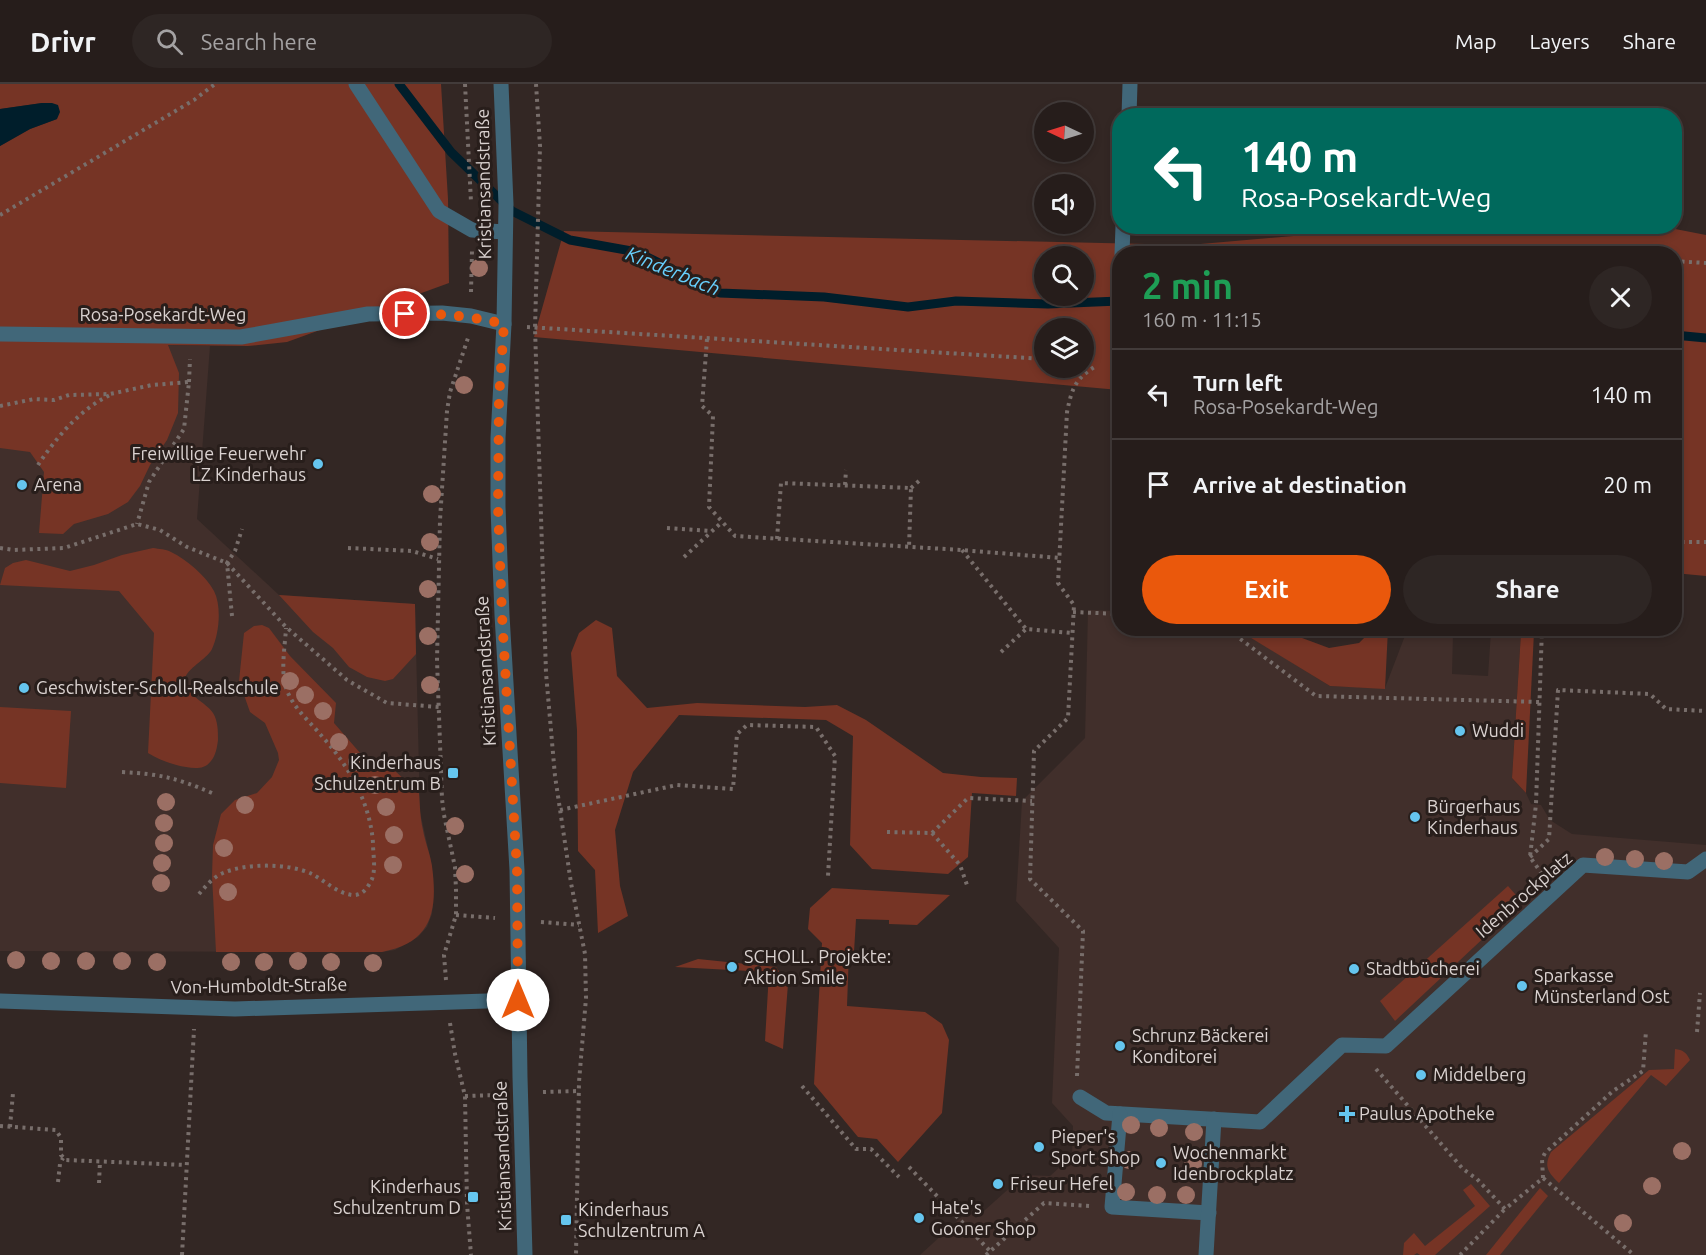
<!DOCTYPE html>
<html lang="en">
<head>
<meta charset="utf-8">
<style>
	:root { --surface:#261d1b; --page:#2e2624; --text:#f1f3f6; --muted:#a4a2a3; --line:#423b3a; --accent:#ea580c }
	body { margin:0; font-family:Ubuntu,sans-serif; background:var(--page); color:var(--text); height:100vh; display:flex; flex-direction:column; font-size:22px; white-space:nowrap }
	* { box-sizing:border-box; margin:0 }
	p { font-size:20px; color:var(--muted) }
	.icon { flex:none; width:33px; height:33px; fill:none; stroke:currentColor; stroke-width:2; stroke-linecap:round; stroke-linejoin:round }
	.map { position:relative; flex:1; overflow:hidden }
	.side { position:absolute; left:1112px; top:162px; width:570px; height:390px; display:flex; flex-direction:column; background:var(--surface); border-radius:24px; box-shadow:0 3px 9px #0003,0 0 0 2px var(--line) }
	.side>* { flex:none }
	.banner { position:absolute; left:1112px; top:24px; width:570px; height:126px; border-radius:24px; box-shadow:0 3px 9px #0003,0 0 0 2px var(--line); background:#00695c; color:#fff; overflow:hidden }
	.needle { width:39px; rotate:274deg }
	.controls { position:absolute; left:1034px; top:18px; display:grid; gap:12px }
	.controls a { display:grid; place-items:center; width:60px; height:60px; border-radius:50%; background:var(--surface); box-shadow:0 3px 9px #0003,0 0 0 2px var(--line); font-size:30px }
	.pin { position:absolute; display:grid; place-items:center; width:51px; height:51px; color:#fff; margin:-26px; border:3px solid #fff; border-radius:50%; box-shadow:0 2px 6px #0007 }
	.me { position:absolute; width:66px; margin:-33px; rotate:0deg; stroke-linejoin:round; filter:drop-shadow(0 0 4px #0008) }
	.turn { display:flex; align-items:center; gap:21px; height:126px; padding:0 30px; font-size:27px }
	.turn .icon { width:78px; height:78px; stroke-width:2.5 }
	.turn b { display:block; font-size:42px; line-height:51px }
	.round { display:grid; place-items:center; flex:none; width:63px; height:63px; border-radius:32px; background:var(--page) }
	.head { display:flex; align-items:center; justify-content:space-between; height:102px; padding:0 30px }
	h1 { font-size:36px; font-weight:700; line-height:45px; color:#1e9e55 }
	.button { display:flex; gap:12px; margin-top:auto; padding:12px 30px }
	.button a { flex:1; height:69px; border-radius:36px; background:var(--accent); color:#fff; font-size:24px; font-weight:700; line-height:69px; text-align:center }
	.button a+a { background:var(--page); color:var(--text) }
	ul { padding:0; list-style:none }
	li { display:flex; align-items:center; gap:18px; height:90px; padding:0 30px; border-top:2px solid var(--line) }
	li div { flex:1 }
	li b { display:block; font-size:22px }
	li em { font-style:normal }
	header { display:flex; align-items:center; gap:36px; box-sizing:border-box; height:84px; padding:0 30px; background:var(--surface); border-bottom:2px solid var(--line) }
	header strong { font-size:28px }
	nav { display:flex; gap:33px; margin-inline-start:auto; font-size:21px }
	.search { width:420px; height:54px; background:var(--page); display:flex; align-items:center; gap:15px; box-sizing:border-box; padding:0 21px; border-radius:33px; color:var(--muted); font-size:22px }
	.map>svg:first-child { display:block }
</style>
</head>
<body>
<header>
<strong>Drivr</strong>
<div class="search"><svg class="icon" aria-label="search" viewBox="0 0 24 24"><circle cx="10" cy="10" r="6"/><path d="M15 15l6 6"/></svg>Search here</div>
<nav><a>Map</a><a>Layers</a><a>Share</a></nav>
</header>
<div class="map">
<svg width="1706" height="1171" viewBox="0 0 1706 1171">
	<rect width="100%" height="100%" fill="#332724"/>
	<g fill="#412f2b">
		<path d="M0 257 210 262 197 435 279 511 415 520 420 728 432 782 433 818 432 830 427 843 418 853 395 866 382 868 0 867Z"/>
		<path d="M1088 526 1119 527V544L1238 545 1330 602 1385 604 1406 549 1453 551 1452 590 1488 592 1491 547 1521 549 1512 694 1526 709 1531 720 1541 721 1550 736 1572 750 1706 761V1171H920L968 1127 976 1134 1024 1091 1050 1092 1072 1072 1073 1042 1052 1019 1059 864 1016 817 1022 717 1085 654Z"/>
	</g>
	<g fill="#763425" fill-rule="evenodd">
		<path d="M0 0H441L448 115 449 199 287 258 248 262 168 261 179 289 178 329 167 356 150 381 140 402 128 418 108 430 74 440 63 450 39 449 44 388 30 368 0 364V62L30 45 57 35 42 19 0 25Z"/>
		<path d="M1410 142 1665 143 1706 151V492L1674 489V170H1119V306L534 253 564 147 1189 161ZM1044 172H1083V212H1044ZM1044 244H1083V284H1044Z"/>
		<path d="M153 464C159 465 166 465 171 468 186 475 206 492 214 507 222 523 219 550 212 565 207 575 186 585 185 595 183 610 206 618 213 629 218 637 218 647 218 656 217 663 216 671 211 677 205 685 196 685 186 683 173 681 159 676 148 669L154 549 119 507 0 501 5 484 13 479 26 476 70 487 94 481 122 471Z"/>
		<path d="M279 511 415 520 416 570 393 595 385 597 367 593 349 583 333 564 313 548Z"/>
		<path d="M596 536 612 544 617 592 647 624 697 619 805 623 837 621 866 636 943 689 981 693 1017 694 1016 712 972 709 968 773 948 790 872 785 850 761 853 652 826 636 679 631 633 688 615 746 620 802 628 832 598 849 595 786 578 767 577 646 571 569 579 549Z"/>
		<path d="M262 541 269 544 290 572 336 619 334 639 374 685 394 686 419 709C420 721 420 733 423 746 425 758 430 769 432 782 438 827 432 859 382 868H216L212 792 213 761 221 730 235 716 257 709 272 693 279 676 278 669 265 639 250 628 239 597 244 549 254 542Z"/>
		<path d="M1243 545H1286L1294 551 1329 564 1359 559 1373 545H1388L1385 605 1330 602 1243 549Z"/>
		<path d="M1534 548 1526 709 1512 694 1521 549Z"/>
		<path d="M0 623 71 627 66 704 0 699Z"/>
		<path d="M1508 802 1522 818 1395 937 1380 917Z"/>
		<path d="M832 804 950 811 917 841 889 840V836L856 835 854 868H849L847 922 925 928 942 940 949 956 942 1029 898 1078 877 1055 858 1053 814 1000 822 859 808 845 810 824Z"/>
		<path d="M698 875 776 883 788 900 783 965 765 957 769 888 675 883Z"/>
		<path d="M1675 965C1683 966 1686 968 1690 976L1666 1002 1651 991 1559 1099C1549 1089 1543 1083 1551 1068L1649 986 1674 985Z"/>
		<path d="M1471 1100 1490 1122 1435 1171H1420L1417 1169 1414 1171H1403L1404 1159 1414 1149 1425 1162 1475 1122 1463 1106Z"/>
		<path d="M1540 1104 1548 1112 1500 1171H1486Z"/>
	</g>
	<path fill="#001e2b" d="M42 19H52L58 21 60 28 57 35 30 45 0 62V25Z"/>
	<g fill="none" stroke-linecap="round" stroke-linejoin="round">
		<g stroke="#001e2b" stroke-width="9">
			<path d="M399 0 451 68 512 127 570 156 637 168 720 209 824 213 908 223 956 217 1048 220 1119 217"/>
			<path d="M1674 251 1706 254"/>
		</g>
		<g stroke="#786e6b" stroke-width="4" stroke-dasharray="3 4.5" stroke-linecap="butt">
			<path d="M465 0 471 118"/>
			<path d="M536 0 540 62 535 244 546 589 555 692 571 799 585 870 586 914 579 998 576 1171"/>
			<path d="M0 131 194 16 215 0"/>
			<path d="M1423 170 1444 165 1529 170"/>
			<path d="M1674 177 1706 179"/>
			<path d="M471 208 472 167"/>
			<path d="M527 243 1044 275"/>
			<path d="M707 255 702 322 713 332 709 423 735 452 961 466 1060 474"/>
			<path d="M1072 284 1080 292"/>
			<path d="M189 298 190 275"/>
			<path d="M0 322 34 315 54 316 69 311 110 310 152 301 189 298 184 345 149 398 137 440"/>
			<path d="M38 381C56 354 80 325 110 311"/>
			<path d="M845 401 846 386"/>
			<path d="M911 404 919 397"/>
			<path d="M667 444 711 447"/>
			<path d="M777 455 781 399 911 404 909 463"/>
			<path d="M1674 458H1706"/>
			<path d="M0 464 14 466 64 464 137 440 160 446 187 463 227 479 286 543 347 596 387 619 439 623"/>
			<path d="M348 464 412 467 438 475"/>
			<path d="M962 466 1026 545 1072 549"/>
			<path d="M684 473 722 438"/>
			<path d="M1073 528 1119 530"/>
			<path d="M232 532 227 479 235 467 242 445"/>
			<path d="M1230 544 1239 554 1316 612 1539 618"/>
			<path d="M1001 568 1026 545"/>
			<path d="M122 688C160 690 177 694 212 709"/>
			<path d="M560 726 677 701 733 705 737 650 747 641 816 643 835 672 828 792"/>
			<path d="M887 748 932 749 960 781 967 801"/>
			<path d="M932 749 968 714 1032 717"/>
			<path d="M1530 773 1549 755 1558 606 1650 610 1666 625 1706 627"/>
			<path d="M1542 790 1530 773 1536 720 1542 544"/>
			<path d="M199 810C206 802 213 793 223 789 246 779 289 779 312 790 325 797 337 809 352 811 363 812 368 803 372 795 376 784 373 771 373 759 370 717 348 681 320 650 310 638 296 626 289 611 279 593 285 564 286 544"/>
			<path d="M456 831 495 834"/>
			<path d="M541 838 579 841"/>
			<path d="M446 896 444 871 456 831V806L455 783 444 731 442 715 437 576 440 436 447 327 450 308 468 254"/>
			<path d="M450 939 455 970 465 1012 467 1120 471 1171"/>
			<path d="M1697 948 1700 909"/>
			<path d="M1376 985 1463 1085 1477 1095 1505 1125 1543 1094 1634 1171"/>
			<path d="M1077 992 1083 847 1030 795 1034 667 1068 634 1074 521 1058 499 1067 328C1072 304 1075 295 1096 282"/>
			<path d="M802 1002 856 1065H871L899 1093"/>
			<path d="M543 1008 579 1007"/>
			<path d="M465 1012 497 1011"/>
			<path d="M0 1042 56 1046 61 1054V1071L66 1076 186 1081"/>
			<path d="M10 1043 13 1009"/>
			<path d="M909 1083 990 1167"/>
			<path d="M1543 1094 1542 1075 1545 1069 1613 1007 1643 987 1646 947"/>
			<path d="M58 1098 60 1080 63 1074"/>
			<path d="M99 1099 100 1077"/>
			<path d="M182 1171 194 945"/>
			<path d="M986 1171 1044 1119 1090 1122"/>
			<path d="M1460 1171 1505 1125"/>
		</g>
		<g stroke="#416779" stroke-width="15">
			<path d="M356 0 439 127 472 146 505 148"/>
			<path d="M0 250 241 253 368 230 442 229 471 232 504 240"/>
		</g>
		<g stroke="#416779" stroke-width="15">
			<path d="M1080 1013 1106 1029 1260 1038 1342 961 1386 962 1583 781 1688 788 1706 775"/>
			<path d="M1120 1030 1112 1123 1209 1129"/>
			<path d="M1206 1171 1214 1035"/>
		</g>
		<g stroke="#416779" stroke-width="15">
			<path d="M1129 32 1130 0"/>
			<path d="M1122 170 1123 142"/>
			<path d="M1119 280V274"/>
			<path d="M0 917 235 925 518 916"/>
		</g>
		<path stroke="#416779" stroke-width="15" d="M501 0 506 120 504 240 498 354V423L502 531 517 786 520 993 525 1171"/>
	</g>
	<g fill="#9b6f64">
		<circle cx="479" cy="184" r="9"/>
		<circle cx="464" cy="301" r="9"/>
		<circle cx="432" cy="410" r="9"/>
		<circle cx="430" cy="458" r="9"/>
		<circle cx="428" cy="505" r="9"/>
		<circle cx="428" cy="552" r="9"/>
		<circle cx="290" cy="597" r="9"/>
		<circle cx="430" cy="601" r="9"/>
		<circle cx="305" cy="611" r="9"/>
		<circle cx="323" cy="627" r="9"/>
		<circle cx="339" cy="658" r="9"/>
		<circle cx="357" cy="678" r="9"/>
		<circle cx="375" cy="701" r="9"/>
		<circle cx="166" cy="718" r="9"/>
		<circle cx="245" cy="721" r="9"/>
		<circle cx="386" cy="723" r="9"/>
		<circle cx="164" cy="739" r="9"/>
		<circle cx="455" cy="742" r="9"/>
		<circle cx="394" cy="751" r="9"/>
		<circle cx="164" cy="759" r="9"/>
		<circle cx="224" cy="764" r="9"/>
		<circle cx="1605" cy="773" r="9"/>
		<circle cx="1635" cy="775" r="9"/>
		<circle cx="1664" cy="777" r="9"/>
		<circle cx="162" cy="779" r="9"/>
		<circle cx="393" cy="781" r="9"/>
		<circle cx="465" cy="790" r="9"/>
		<circle cx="161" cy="799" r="9"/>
		<circle cx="228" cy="808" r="9"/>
		<circle cx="16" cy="876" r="9"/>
		<circle cx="51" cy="877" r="9"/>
		<circle cx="86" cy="877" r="9"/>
		<circle cx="122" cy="877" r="9"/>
		<circle cx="298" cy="877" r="9"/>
		<circle cx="157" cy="878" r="9"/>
		<circle cx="231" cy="878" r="9"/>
		<circle cx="264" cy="878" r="9"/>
		<circle cx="331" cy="878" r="9"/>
		<circle cx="373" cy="879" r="9"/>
		<circle cx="1131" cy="1041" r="9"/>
		<circle cx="1159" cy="1044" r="9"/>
		<circle cx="1194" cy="1048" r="9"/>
		<circle cx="1682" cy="1067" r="9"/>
		<circle cx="1129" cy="1076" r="9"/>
		<circle cx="1193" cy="1080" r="9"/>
		<circle cx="1652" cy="1102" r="9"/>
		<circle cx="1126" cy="1108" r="9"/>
		<circle cx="1157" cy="1111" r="9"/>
		<circle cx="1186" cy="1111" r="9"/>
		<circle cx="1623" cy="1139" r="9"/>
	</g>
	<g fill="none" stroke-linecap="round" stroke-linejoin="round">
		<path stroke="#ea580c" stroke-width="10" stroke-dasharray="0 18" d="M405 230C440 229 469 232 504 240L499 314 498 423 502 531 517 786 518 916"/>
	</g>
	<g fill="#65c5ee" stroke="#281e1b" stroke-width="2">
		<circle cx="318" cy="380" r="6"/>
		<circle cx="22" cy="401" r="6"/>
		<circle cx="24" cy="604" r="6"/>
		<circle cx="1460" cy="647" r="6"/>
		<rect x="447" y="683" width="12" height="12" rx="3"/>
		<circle cx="1415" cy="733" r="6"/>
		<circle cx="732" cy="883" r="6"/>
		<circle cx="1354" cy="885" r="6"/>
		<circle cx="1522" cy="902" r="6"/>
		<circle cx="1120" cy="962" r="6"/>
		<circle cx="1421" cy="991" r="6"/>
		<path d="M1344 1021h6v6h6v6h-6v6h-6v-6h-6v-6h6z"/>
		<circle cx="1039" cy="1063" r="6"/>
		<circle cx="1161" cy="1079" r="6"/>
		<circle cx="998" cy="1100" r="6"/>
		<rect x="467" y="1107" width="12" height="12" rx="3"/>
		<circle cx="919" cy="1134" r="6"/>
		<rect x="560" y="1130" width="12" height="12" rx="3"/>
	</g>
	<g text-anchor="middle" stroke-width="6" stroke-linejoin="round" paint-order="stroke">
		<g font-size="18" fill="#dad2d0" stroke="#281e1b">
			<text transform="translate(484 100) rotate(-91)" y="6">Kristiansandstraße</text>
			<text x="163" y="237">Rosa-Posekardt-Weg</text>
			<text transform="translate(486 587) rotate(-93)" y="6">Kristiansandstraße</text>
			<text transform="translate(1524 811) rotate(-41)" y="6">Idenbrockplatz</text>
			<text transform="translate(259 902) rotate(-1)" y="6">Von-Humboldt-Straße</text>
			<text transform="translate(503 1072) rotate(-92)" y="6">Kristiansandstraße</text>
		</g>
		<g font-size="18" fill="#dad2d0" stroke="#281e1b" text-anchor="start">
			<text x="306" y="376" text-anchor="end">Freiwillige Feuerwehr<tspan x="306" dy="21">LZ Kinderhaus</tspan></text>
			<text x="34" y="407">Arena</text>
			<text x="36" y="610">Geschwister-Scholl-Realschule</text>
			<text x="1472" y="653">Wuddi</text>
			<text x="441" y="685" text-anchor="end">Kinderhaus<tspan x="441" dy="21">Schulzentrum B</tspan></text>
			<text x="1427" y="729">Bürgerhaus<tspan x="1427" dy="21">Kinderhaus</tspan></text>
			<text x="744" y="879">SCHOLL. Projekte:<tspan x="744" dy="21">Aktion Smile</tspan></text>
			<text x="1366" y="891">Stadtbücherei</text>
			<text x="1534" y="898">Sparkasse<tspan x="1534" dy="21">Münsterland Ost</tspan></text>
			<text x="1132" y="958">Schrunz Bäckerei<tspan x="1132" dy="21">Konditorei</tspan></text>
			<text x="1433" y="997">Middelberg</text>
			<text x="1359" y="1036">Paulus Apotheke</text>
			<text x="1051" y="1059">Pieper's<tspan x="1051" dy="21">Sport Shop</tspan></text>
			<text x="1173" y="1075">Wochenmarkt<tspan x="1173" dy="21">Idenbrockplatz</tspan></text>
			<text x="1010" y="1106">Friseur Hefel</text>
			<text x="461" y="1109" text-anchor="end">Kinderhaus<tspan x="461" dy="21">Schulzentrum D</tspan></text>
			<text x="931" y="1130">Hate's<tspan x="931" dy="21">Gooner Shop</tspan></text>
			<text x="578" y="1132">Kinderhaus<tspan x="578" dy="21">Schulzentrum A</tspan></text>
		</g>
		<g font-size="20" font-style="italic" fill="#67d0fd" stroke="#281e1b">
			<text transform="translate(673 187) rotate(22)" y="7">Kinderbach</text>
		</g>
	</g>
</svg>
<div class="controls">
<a><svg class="needle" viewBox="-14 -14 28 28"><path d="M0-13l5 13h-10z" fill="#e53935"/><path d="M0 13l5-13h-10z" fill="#a4a2a3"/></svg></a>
<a><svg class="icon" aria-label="sound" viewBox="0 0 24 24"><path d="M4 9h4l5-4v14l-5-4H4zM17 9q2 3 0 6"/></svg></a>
<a><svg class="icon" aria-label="search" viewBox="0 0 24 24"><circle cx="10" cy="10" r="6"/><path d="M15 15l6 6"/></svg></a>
<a><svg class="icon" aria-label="layers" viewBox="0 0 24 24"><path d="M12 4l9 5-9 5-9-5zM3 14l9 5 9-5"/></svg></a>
</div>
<div class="pin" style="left:405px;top:230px;background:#d93025"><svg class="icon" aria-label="arrive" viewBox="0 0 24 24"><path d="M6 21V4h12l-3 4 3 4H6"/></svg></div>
<svg class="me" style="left:518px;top:916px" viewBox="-20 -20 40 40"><circle r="19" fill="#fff"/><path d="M0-13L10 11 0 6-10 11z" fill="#ea580c"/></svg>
<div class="banner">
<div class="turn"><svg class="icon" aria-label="left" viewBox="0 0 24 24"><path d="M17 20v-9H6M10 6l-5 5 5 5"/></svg><div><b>140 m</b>Rosa-Posekardt-Weg</div></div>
</div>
<section class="side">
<div class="head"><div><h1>2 min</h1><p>160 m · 11:15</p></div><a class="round"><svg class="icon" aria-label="close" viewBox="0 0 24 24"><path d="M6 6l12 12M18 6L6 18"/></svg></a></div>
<ul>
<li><svg class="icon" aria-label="left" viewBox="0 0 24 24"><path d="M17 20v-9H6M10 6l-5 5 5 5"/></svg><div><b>Turn left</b><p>Rosa-Posekardt-Weg</p></div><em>140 m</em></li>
<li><svg class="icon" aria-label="arrive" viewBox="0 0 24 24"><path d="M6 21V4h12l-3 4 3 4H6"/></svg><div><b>Arrive at destination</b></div><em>20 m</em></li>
</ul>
<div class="button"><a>Exit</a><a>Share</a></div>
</section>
</div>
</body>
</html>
